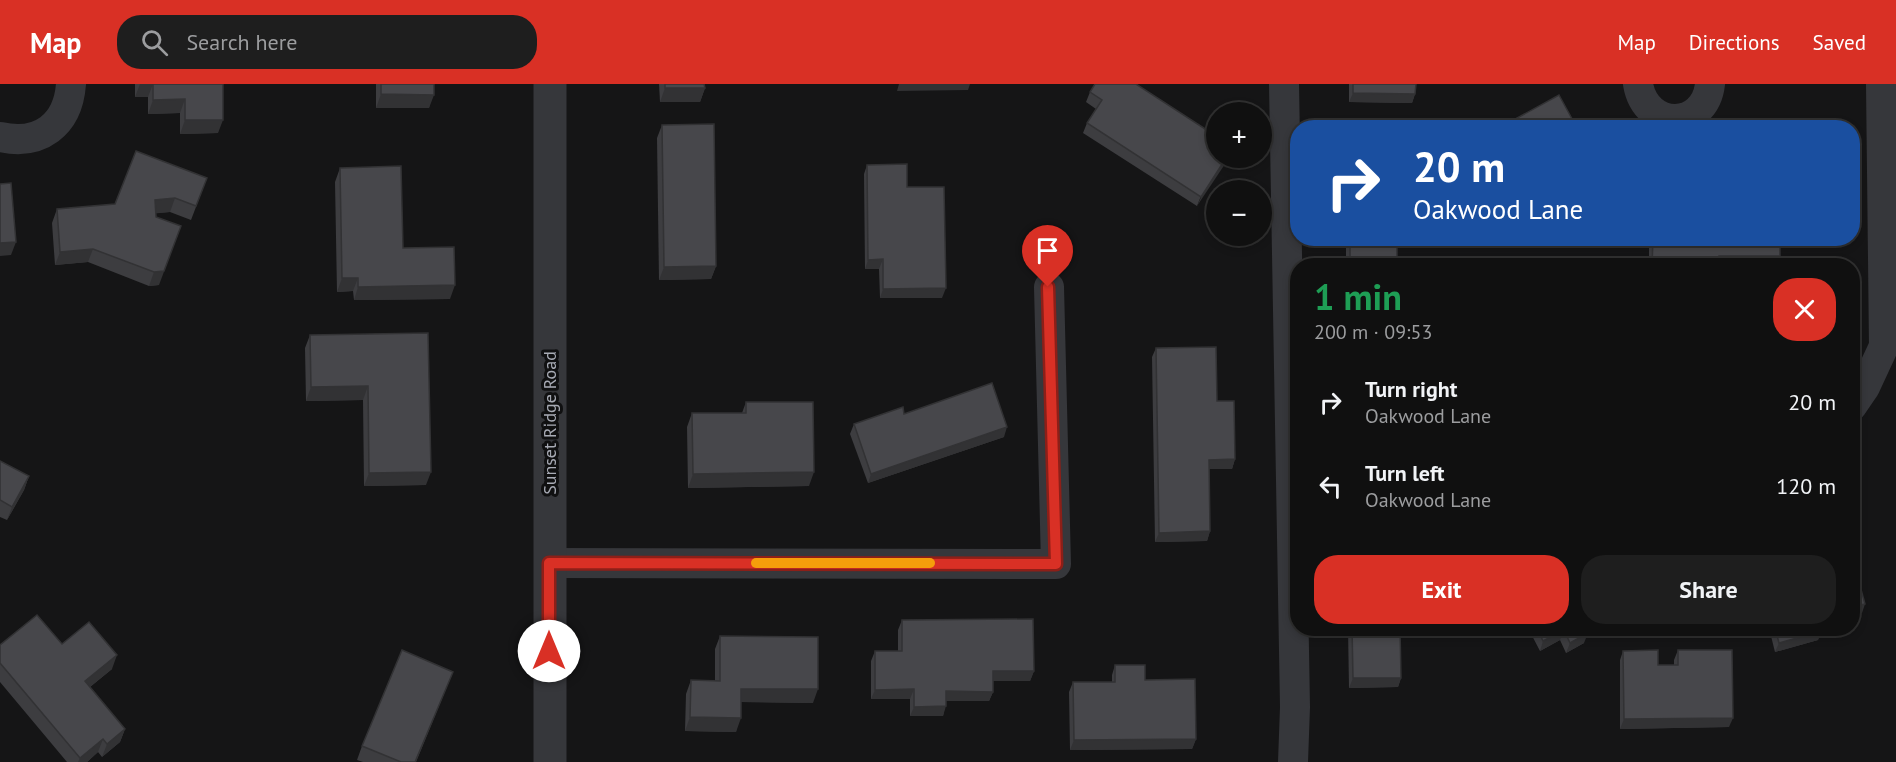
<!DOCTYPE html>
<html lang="en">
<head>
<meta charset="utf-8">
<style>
	:root { --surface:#101010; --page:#1e1e1e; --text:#f1f3f6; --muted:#9c9d9f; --line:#303030; --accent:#d93025 }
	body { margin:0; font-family:"PT Sans",sans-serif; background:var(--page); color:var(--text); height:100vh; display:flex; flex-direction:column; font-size:22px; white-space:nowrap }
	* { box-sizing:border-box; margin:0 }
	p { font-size:20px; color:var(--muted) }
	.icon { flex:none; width:33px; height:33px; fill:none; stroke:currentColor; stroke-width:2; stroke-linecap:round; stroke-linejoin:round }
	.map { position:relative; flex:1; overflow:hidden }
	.drawer { position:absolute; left:1290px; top:174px; width:570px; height:378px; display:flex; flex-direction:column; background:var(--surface); border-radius:24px; box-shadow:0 3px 9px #0003,0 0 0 2px var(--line) }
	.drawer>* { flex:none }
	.guide { position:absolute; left:1290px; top:36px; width:570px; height:126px; border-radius:24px; box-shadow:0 3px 9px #0003,0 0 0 2px var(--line); background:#1a4fa0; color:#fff; overflow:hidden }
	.tools { position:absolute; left:1206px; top:18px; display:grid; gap:12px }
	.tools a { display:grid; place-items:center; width:66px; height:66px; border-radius:50%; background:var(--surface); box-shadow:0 3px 9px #0003,0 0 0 2px var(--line); font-size:30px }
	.pin { position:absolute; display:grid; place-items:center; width:51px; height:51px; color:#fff; margin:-62px -26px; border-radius:50% 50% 50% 0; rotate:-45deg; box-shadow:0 0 6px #0007 }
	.pin .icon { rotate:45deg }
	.me { position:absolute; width:66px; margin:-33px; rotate:0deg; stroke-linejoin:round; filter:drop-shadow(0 0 4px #0008) }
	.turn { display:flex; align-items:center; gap:21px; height:126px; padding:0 24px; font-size:27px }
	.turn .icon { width:78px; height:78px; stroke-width:2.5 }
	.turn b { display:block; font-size:42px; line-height:51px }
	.round { display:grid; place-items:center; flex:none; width:63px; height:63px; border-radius:24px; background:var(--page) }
	.head { display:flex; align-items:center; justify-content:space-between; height:102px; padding:0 24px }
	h1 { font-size:36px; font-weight:600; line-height:45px; color:#1e9e55 }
	.primary-button { display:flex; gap:12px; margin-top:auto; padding:12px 24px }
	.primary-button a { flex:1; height:69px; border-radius:24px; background:var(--accent); color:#fff; font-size:24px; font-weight:600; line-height:69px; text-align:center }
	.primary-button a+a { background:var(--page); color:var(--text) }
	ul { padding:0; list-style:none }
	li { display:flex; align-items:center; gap:18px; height:84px; padding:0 24px }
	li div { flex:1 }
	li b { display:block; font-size:22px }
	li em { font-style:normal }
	header { display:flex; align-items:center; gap:36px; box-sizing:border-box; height:84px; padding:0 30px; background:var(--accent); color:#fff }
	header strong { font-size:28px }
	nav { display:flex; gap:33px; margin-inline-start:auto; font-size:21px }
	.search { width:420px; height:54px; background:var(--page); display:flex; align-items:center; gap:15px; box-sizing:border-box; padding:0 21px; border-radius:24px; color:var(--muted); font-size:22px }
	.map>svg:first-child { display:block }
</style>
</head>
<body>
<header>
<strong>Map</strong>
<div class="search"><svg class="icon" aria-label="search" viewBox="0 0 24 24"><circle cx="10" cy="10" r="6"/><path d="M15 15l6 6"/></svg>Search here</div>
<nav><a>Map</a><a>Directions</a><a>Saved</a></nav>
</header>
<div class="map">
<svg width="1896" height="678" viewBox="0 0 1896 678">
	<rect width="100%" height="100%" fill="#151516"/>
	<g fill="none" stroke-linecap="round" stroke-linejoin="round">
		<g stroke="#36373b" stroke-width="30">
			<path d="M1284 0 1295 623 1293 678"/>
			<path d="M1638 0C1646 47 1705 46 1710 0"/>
			<path d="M0 53C40 62 68 41 71 0"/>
			<path d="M1852 322 1865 303 1884 262 1881 0"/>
			<path d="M549 479 1056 480 1049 203"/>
		</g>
		<path stroke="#36373b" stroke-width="33" d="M550 678V0"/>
	</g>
	<g fill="#3d3d40">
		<path d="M135 0H223L218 49 180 50V29L148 30V13H135Z"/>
		<path d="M376 0H434L429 24H376Z"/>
		<path d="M659 0H704L705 4 700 18H660Z"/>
		<path d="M1349 0H1416L1415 10 1412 19 1349 18Z"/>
		<path d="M1090 8 1216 74 1197 122 1083 49 1087 39 1096 25 1086 18Z"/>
		<path d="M662 41 716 182 711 195 659 196 657 54Z"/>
		<path d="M867 81 907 103 942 214H880L879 185H865L864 90Z"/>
		<path d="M340 84 403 164 450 215 354 216 353 207 337 208 335 98Z"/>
		<path d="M207 94 191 136 170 128 156 129 159 201 149 202 88 178 55 181 52 139 57 125 115 120Z"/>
		<rect x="1346" y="154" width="51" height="28"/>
		<path d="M1649 154H1780V172L1777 182H1649Z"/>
		<path d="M428 249 426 401 364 402 363 316 306 317 305 264 310 251Z"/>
		<path d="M1156 264 1217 317 1235 375 1232 385H1209L1210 447 1207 457 1155 458 1152 273Z"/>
		<path d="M746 318 809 402 688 404 687 343 692 329H742Z"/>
		<path d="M904 330 1004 353 868 399 850 350 854 340Z"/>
		<path d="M0 377 29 392 24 406 7 436 0 433Z"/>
		<path d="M902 536 1034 587 1030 597H993V608L989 617H946L943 632H910V615H871V577L875 567H898V546Z"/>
		<path d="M1348 544H1400L1401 594 1398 603 1349 604Z"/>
		<path d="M1528 544H1585L1584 559 1566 569 1560 556 1540 567Z"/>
		<path d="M1769 544H1821L1818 556 1775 568Z"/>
		<path d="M720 552 813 619 741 618 736 648 685 647 686 610 691 596 715 597V565Z"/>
		<path d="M62 560 112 585 90 603 125 645 120 658 102 673 98 668 87 678H67L0 598V561Z"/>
		<path d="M1678 566 1729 643 1620 645V576L1623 567 1658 581H1674V576Z"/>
		<path d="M1115 581 1145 596 1196 655 1192 665 1070 666 1069 608 1073 598H1112V591Z"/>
		<path d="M453 588 416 678H363L357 676 362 662Z"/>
	</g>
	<g fill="#323234">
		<path d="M140 0H153L148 13H135Z"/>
		<path d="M899 0H970L968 6 897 7Z"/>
		<path d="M665 4H705L700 18H660Z"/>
		<path d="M1353 9 1415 10 1412 19 1349 18Z"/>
		<path d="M381 10 434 11 429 24H376Z"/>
		<path d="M185 15 180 29 148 30 153 16Z"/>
		<path d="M185 36H223L218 49 180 50Z"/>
		<path d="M1226 74H1229L1197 122 1201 113Z"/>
		<path d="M175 114 170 128 150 130 155 116Z"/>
		<path d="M181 142 159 201 149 202 154 188Z"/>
		<path d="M16 158 11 171 0 172V159Z"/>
		<path d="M93 165 88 178 55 181 60 168Z"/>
		<path d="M1719 172H1780L1777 182H1715Z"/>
		<path d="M883 175 879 185H865L868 176Z"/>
		<path d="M716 182 711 195 659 196 664 183Z"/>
		<path d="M342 194H358L353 207 337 208Z"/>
		<path d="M455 201 450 215 354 216 358 203Z"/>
		<path d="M946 204 942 214H880L883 205Z"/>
		<path d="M368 302 363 316 306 317 311 303Z"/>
		<path d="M1007 343 1004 353 868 399 871 390Z"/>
		<path d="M1235 375 1232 385H1205L1209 376Z"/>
		<path d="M431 388 426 401 364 402 369 389Z"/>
		<path d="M814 388 809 402 688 404 693 390Z"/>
		<path d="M29 392 24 406 7 436 12 423Z"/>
		<path d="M1210 447 1207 457 1155 458 1159 449Z"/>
		<path d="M1865 520 1862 529 1852 532V523Z"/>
		<path d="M1564 546 1560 556 1540 567 1543 557Z"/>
		<path d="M1822 547 1818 556 1775 568 1779 559Z"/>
		<path d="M1588 549 1584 559 1566 569 1570 559Z"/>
		<path d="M117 571 112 585 80 611 85 597Z"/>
		<path d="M993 587H1034L1030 597H989Z"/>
		<path d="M1353 594H1401L1398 603 1349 604Z"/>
		<path d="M741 605H818L813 619 737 618Z"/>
		<path d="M914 605 910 615H871L875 606Z"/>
		<path d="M946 607 993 608 989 617H942Z"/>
		<path d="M946 622 943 632H910L914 623Z"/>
		<path d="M690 633 741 634 736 648 685 647Z"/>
		<path d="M1733 634 1729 643 1620 645 1624 635Z"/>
		<path d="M125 645 120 658 102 673 107 660Z"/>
		<path d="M103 655 98 668 87 678H78L80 674Z"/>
		<path d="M1196 655 1192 665 1070 666 1074 656Z"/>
	</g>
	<g fill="#47474b" stroke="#323234" stroke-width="1.5">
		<path d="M153 0H223V36H185V15L153 16Z"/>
		<path d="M381 0H434V11L381 10Z"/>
		<path d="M665 0H704L705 4H665Z"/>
		<path d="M1095 0H1136L1216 52V74H1226L1201 113 1087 39 1102 16 1090 8Z"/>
		<path d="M1353 0H1416L1415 10 1353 9Z"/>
		<path d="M1559 11 1577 44H1499Z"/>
		<path d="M714 40 716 182 664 183 662 41Z"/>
		<path d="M136 67 207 94 196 122 175 114 155 116 156 133 181 142 164 187 154 188 93 165 60 168 57 125 115 120Z"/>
		<path d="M907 80V103H944L946 204 883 205V175L868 176 867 81Z"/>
		<path d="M401 82 403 164 454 163 455 201 358 203V194H342L340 84Z"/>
		<path d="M11 99 16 158 0 159V100Z"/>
		<rect x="1350" y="154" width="47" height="28"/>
		<path d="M1653 154H1780V172H1719V182H1652Z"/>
		<path d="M428 249 431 388 369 389 368 302 311 303 310 251Z"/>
		<path d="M1216 263 1217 317H1234L1235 375 1209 376 1210 447 1159 449 1156 264Z"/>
		<path d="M992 299 1007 343 871 390 854 340 903 323 904 330Z"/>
		<path d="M746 318H813L814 388 693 390 692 329H746Z"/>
		<path d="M0 377 29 392 12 423 0 416Z"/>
		<path d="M1852 473 1865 520 1852 523Z"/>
		<path d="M37 531 62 560 89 538 117 571 85 597 125 645 107 660 103 655 80 674 0 579V561Z"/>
		<path d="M1033 535 1034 587H993V608L946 607V622L914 623V605L875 606V567H902V536Z"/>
		<path d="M1352 544H1400L1401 594H1353Z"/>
		<path d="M1537 544H1585L1588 549 1570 559 1564 546 1543 557Z"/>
		<path d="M1775 544H1821L1822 547 1779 559Z"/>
		<path d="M720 552 818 553V605H741V634L690 633 691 596 720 597Z"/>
		<path d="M402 566 453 588 415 678H401L362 662Z"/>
		<path d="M1658 566V581H1678V566H1732L1733 634 1624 635 1623 567Z"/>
		<path d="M1115 581H1145V596L1195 595 1196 655 1074 656 1073 598H1115Z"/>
	</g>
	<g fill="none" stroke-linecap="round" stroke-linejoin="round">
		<defs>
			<path id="route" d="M549 567V479L1056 480 1048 203"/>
		</defs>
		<use href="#route" stroke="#8d1f18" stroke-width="15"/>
		<use href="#route" stroke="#d93025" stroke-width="10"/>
		<path stroke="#f59e0b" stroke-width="10" d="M756 479H930"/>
	</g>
	<g text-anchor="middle" stroke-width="6" stroke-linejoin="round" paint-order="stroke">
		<g font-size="18" fill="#a8abb5" stroke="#101011">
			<text transform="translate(550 339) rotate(-90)" y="6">Sunset Ridge Road</text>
		</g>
	</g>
</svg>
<div class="tools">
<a>+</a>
<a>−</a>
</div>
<div class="pin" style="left:1048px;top:203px;background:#d93025"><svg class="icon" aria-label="arrive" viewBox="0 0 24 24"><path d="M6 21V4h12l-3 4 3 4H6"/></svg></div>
<svg class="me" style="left:549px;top:567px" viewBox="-20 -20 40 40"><circle r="19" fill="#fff"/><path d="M0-13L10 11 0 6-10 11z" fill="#d93025"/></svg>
<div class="guide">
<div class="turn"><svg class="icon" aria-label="right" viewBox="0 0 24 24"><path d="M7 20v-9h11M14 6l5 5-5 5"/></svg><div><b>20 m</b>Oakwood Lane</div></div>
</div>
<section class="drawer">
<div class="head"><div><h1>1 min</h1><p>200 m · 09:53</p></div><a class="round" style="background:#d93025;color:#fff"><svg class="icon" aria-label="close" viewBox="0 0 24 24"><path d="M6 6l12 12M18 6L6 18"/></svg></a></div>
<ul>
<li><svg class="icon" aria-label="right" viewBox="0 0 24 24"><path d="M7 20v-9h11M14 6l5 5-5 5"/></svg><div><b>Turn right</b><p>Oakwood Lane</p></div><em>20 m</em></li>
<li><svg class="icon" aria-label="left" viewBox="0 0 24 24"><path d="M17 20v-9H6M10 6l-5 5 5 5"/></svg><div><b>Turn left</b><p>Oakwood Lane</p></div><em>120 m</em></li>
</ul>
<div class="primary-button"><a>Exit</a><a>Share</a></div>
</section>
</div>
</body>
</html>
